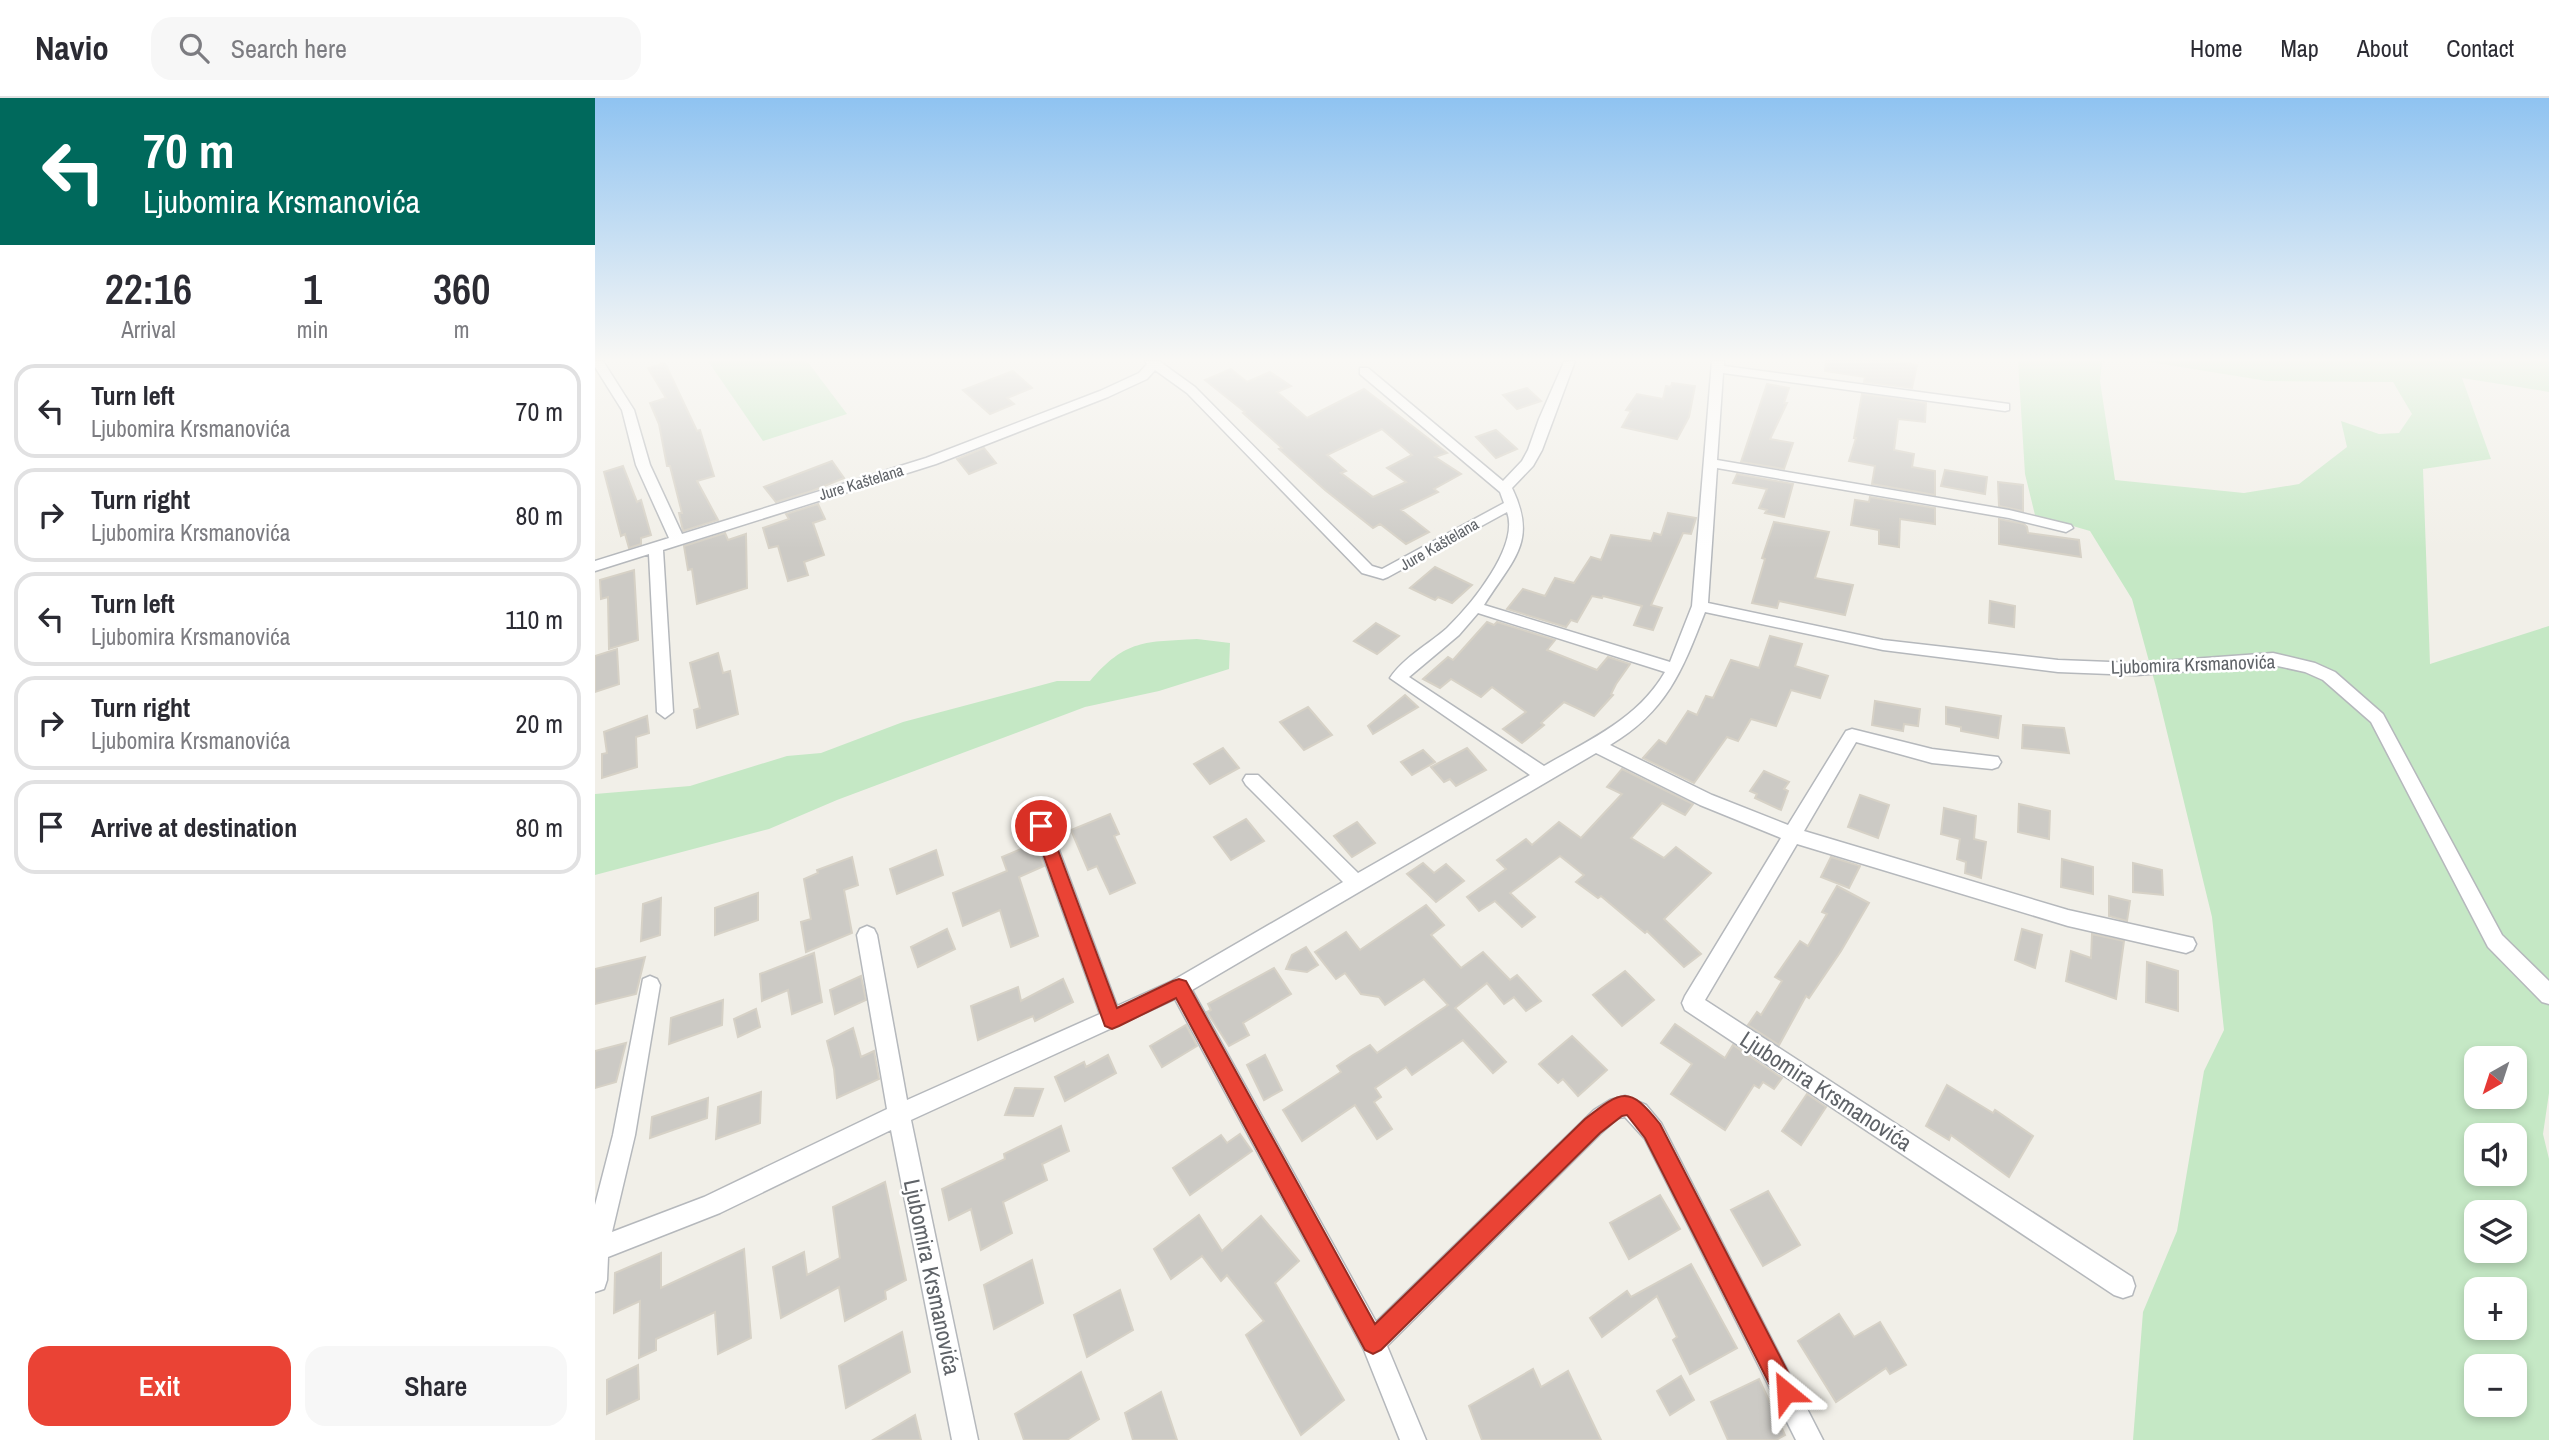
<!DOCTYPE html>
<html lang="en">
<head>
<meta charset="utf-8">
<style>
	:root { --surface:#fff; --page:#f7f7f7; --text:#2b2b33; --muted:#7c7c81; --line:#e1e1e2; --accent:#ea4335 }
	body { margin:0; font-family:"Archivo Narrow",sans-serif; background:var(--page); color:var(--text); height:100vh; display:flex; flex-direction:column; font-size:26px; white-space:nowrap }
	* { box-sizing:border-box; margin:0 }
	p { font-size:23px; color:var(--muted) }
	.icon { flex:none; width:38px; height:38px; fill:none; stroke:currentColor; stroke-width:2; stroke-linecap:round; stroke-linejoin:round }
	.map { position:relative; flex:1; overflow:hidden }
	.details { display:flex; flex-direction:column; background:var(--surface); width:595px }
	.details>* { flex:none }
	.guide { background:#00695c; color:#fff; overflow:hidden }
	.needle { width:46px; rotate:219deg }
	.controls { position:absolute; left:1869px; top:948px; display:grid; gap:14px }
	.controls a { display:grid; place-items:center; width:63px; height:63px; border-radius:14px; background:var(--surface); box-shadow:0 4px 10px #0003; font-size:35px }
	.pin { position:absolute; display:grid; place-items:center; width:60px; height:60px; color:#fff; margin:-30px; border:4px solid #fff; border-radius:50%; box-shadow:0 2px 7px #0007 }
	.me { position:absolute; width:77px; margin:-38px; rotate:333deg; stroke-linejoin:round; filter:drop-shadow(0 0 5px #0008) }
	.turn { display:flex; align-items:center; gap:24px; height:147px; padding:0 28px; font-size:32px }
	.turn .icon { width:91px; height:91px; stroke-width:2.5 }
	.turn b { display:block; font-size:49px; line-height:60px }
	.eta { display:flex; justify-content:space-evenly; align-items:center; height:119px; text-align:center }
	.eta b { font-size:42px; font-weight:600; line-height:49px }
	.primary-button { display:flex; gap:14px; margin-top:auto; padding:14px 28px }
	.primary-button a { flex:1; height:80px; border-radius:21px; background:var(--accent); color:#fff; font-size:28px; font-weight:600; line-height:80px; text-align:center }
	.primary-button a+a { background:var(--page); color:var(--text) }
	ul { padding:0; list-style:none }
	li { display:flex; align-items:center; gap:21px; height:94px; margin:0 14px 10px; padding:0 14px; border:4px solid var(--line); border-radius:21px }
	li div { flex:1 }
	li b { display:block; font-size:26px }
	li em { font-style:normal }
	header { display:flex; align-items:center; gap:42px; box-sizing:border-box; height:98px; padding:0 35px; background:var(--surface); border-bottom:2px solid var(--line) }
	header strong { font-size:33px }
	nav { display:flex; gap:38px; margin-inline-start:auto; font-size:24px }
	.search { width:490px; height:63px; background:var(--page); display:flex; align-items:center; gap:18px; box-sizing:border-box; padding:0 24px; border-radius:21px; color:var(--muted); font-size:26px }
	main { display:flex; flex:1; min-height:0 }
	.map>svg:first-child { display:block }
</style>
</head>
<body>
<header>
<strong>Navio</strong>
<div class="search"><svg class="icon" aria-label="search" viewBox="0 0 24 24"><circle cx="10" cy="10" r="6"/><path d="M15 15l6 6"/></svg>Search here</div>
<nav><a>Home</a><a>Map</a><a>About</a><a>Contact</a></nav>
</header>
<main>
<section class="details">
<div class="guide">
<div class="turn"><svg class="icon" aria-label="left" viewBox="0 0 24 24"><path d="M17 20v-9H6M10 6l-5 5 5 5"/></svg><div><b>70 m</b>Ljubomira Krsmanovića</div></div>
</div>
<div class="eta">
<div><b>22:16</b><p>Arrival</p></div>
<div><b>1</b><p>min</p></div>
<div><b>360</b><p>m</p></div>
</div>
<ul>
<li><svg class="icon" aria-label="left" viewBox="0 0 24 24"><path d="M17 20v-9H6M10 6l-5 5 5 5"/></svg><div><b>Turn left</b><p>Ljubomira Krsmanovića</p></div><em>70 m</em></li>
<li><svg class="icon" aria-label="right" viewBox="0 0 24 24"><path d="M7 20v-9h11M14 6l5 5-5 5"/></svg><div><b>Turn right</b><p>Ljubomira Krsmanovića</p></div><em>80 m</em></li>
<li><svg class="icon" aria-label="left" viewBox="0 0 24 24"><path d="M17 20v-9H6M10 6l-5 5 5 5"/></svg><div><b>Turn left</b><p>Ljubomira Krsmanovića</p></div><em>110 m</em></li>
<li><svg class="icon" aria-label="right" viewBox="0 0 24 24"><path d="M7 20v-9h11M14 6l5 5-5 5"/></svg><div><b>Turn right</b><p>Ljubomira Krsmanovića</p></div><em>20 m</em></li>
<li><svg class="icon" aria-label="arrive" viewBox="0 0 24 24"><path d="M6 21V4h12l-3 4 3 4H6"/></svg><div><b>Arrive at destination</b></div><em>80 m</em></li>
</ul>
<div class="primary-button"><a>Exit</a><a>Share</a></div>
</section>
<div class="map">
<svg width="1954" height="1342" viewBox="0 0 1954 1342">
	<rect width="100%" height="100%" fill="#f1efe8"/>
	<g fill="#c5e8c5" fill-rule="evenodd">
		<path d="M113 263H212L252 316 168 343Z"/>
		<path d="M1423 263H1516L1507 264 1505 283 1520 382 1649 395 1704 386 1752 349 1746 323 1784 336 1804 335 1817 316 1798 284 1672 283 1549 263H1954V294L1867 280 1896 361 1828 371 1835 566 1954 528V995L1948 1036 1954 1061V1342H1538L1548 1214 1582 1133 1609 973 1629 932 1617 819 1561 589 1537 501 1495 433 1440 417 1430 376ZM1881 961H1920V999H1881ZM1881 1038H1920V1076H1881ZM1881 1115H1920V1153H1881ZM1881 1192H1920V1230H1881ZM1881 1269H1920V1307H1881Z"/>
		<path d="M602 541 635 545 634 571 564 593 490 609 242 702 174 731 0 777V696L95 688 192 658 226 655 308 624 462 583H495C531 541 550 544 602 541Z"/>
	</g>
	<g fill="#cccac5" stroke="#d6d1c6" stroke-width="2" fill-rule="evenodd">
		<path d="M1231 263H1298L1322 267 1317 290 1269 284 1270 279 1230 273Z"/>
		<path d="M70 265 102 333 105 332 119 378 102 383 123 422 88 433 84 415H87L75 368H72L64 326 55 305 71 300 53 270Z"/>
		<path d="M636 271 652 284 675 274 696 288 682 294 712 320 769 291 852 355 840 359 866 376 839 391 843 394 806 412 834 434 811 446 785 426 778 430 730 392 684 351 687 350 648 315 650 314 610 282ZM787 331 817 357 792 370 811 384 778 399 746 375 751 373 732 357Z"/>
		<path d="M418 273 437 290 412 300 419 306 395 316 368 292Z"/>
		<path d="M1077 285 1100 288 1094 319 1082 341 1027 329 1036 313 1031 312 1042 296 1068 301 1071 288 1076 289Z"/>
		<path d="M1172 286 1194 290 1189 305H1192L1175 341 1198 345 1189 371 1146 364Z"/>
		<path d="M932 290 946 303 922 311 908 297Z"/>
		<path d="M1267 296 1331 305 1330 324 1303 321 1299 352 1319 356 1317 369 1340 373V397L1277 386 1280 368 1254 363 1261 340H1259Z"/>
		<path d="M901 332 922 351 901 360 881 339Z"/>
		<path d="M389 350 401 365 374 376 362 361Z"/>
		<path d="M237 363 249 380 217 393 181 404 169 389Z"/>
		<path d="M28 368 42 404 46 402 56 437 46 440V446L34 450 30 436 26 438 9 374Z"/>
		<path d="M1350 372 1392 379 1390 396 1346 388Z"/>
		<path d="M1142 376 1198 386 1189 419 1170 415 1172 412 1164 410 1172 391 1138 385Z"/>
		<path d="M1403 384 1428 387V413L1404 408Z"/>
		<path d="M1275 399 1340 410V426L1305 421 1304 449 1284 446V432L1256 427 1260 402 1274 404Z"/>
		<path d="M223 406 230 421 218 425 229 457 209 464 213 477 193 483 183 448 174 450 168 430 194 421 191 416Z"/>
		<path d="M1073 415 1101 420 1096 436 1088 435 1056 507 1067 510 1058 532 1039 527 1047 508 1008 498 1007 500 997 498 982 524 976 522 971 529 912 511 928 491 950 498 960 480 979 485 996 459 1006 462 1016 437 1056 443 1059 435 1066 437Z"/>
		<path d="M1404 421 1429 426 1432 429 1433 435 1484 442 1486 459 1404 446Z"/>
		<path d="M1179 424 1234 434 1220 480 1258 487 1250 517 1184 503 1182 510 1157 505 1170 461 1167 460Z"/>
		<path d="M130 435 133 442 151 436 152 490 102 506 97 471 93 472 89 448Z"/>
		<path d="M840 469 877 487 857 505 843 499 840 502 815 490Z"/>
		<path d="M39 472 43 542 14 551 13 499 6 501 5 482Z"/>
		<path d="M1395 503 1420 508 1419 529 1394 525Z"/>
		<path d="M892 524 899 527 902 524 960 542 952 552 1002 572 1013 559 1035 566 1021 586 1016 596 1018 597 999 618 969 604 946 625 949 627 927 645 908 631 931 614 897 589 886 599 856 581 845 590 828 581 853 559 858 562Z"/>
		<path d="M781 525 804 538 782 556 759 543Z"/>
		<path d="M1175 538 1207 546 1200 568 1233 578 1225 600 1196 592 1181 628 1156 621 1143 643 1132 639 1099 685 1048 660 1064 642 1071 646 1093 613 1102 617 1111 598 1118 600 1136 562 1164 570Z"/>
		<path d="M22 551 24 586 0 594V558Z"/>
		<path d="M123 555 128 575 135 573 143 616 102 630 99 612 105 610 95 565Z"/>
		<path d="M810 597 823 609 778 636 773 628Z"/>
		<path d="M1280 603 1325 611 1323 628 1309 626 1308 633 1277 627Z"/>
		<path d="M713 609 737 637 709 652 685 624Z"/>
		<path d="M1351 609 1406 618 1403 640 1366 633V629L1351 626Z"/>
		<path d="M52 618 54 635 41 639 42 669 7 680V656L12 655 9 634Z"/>
		<path d="M1428 627 1469 630 1474 655 1427 650Z"/>
		<path d="M628 650 644 670 615 686 599 666Z"/>
		<path d="M872 650 891 672 861 688 855 681 849 684 836 669Z"/>
		<path d="M828 652 840 664 817 677 806 664Z"/>
		<path d="M1027 671 1098 706 1090 717 1067 705 1036 740 1069 760 1081 749 1116 775 1069 821 1106 856 1089 869 1052 833 1050 835 1006 798 1003 800 981 784 989 777 965 758 915 795 940 819 927 829 900 803 884 813 872 799 911 771 902 762 931 741 937 747 964 724 986 740 1027 696 1012 689Z"/>
		<path d="M1169 673 1194 684 1189 691 1193 693 1186 712 1160 700 1162 696 1155 693Z"/>
		<path d="M1265 697 1294 707 1283 740 1253 729Z"/>
		<path d="M1424 706 1455 713 1454 741 1423 734Z"/>
		<path d="M1349 710 1381 718 1379 741 1391 744 1386 780 1370 775 1371 764 1362 761 1365 741 1346 736Z"/>
		<path d="M515 716 524 736 519 738 540 785 515 796 502 768 493 772 476 732Z"/>
		<path d="M651 721 669 743 636 762 619 739Z"/>
		<path d="M762 724 780 745 757 759 739 738Z"/>
		<path d="M440 745 449 768 424 779 443 838 416 849 405 812 368 828 358 795 412 773 407 759Z"/>
		<path d="M341 752 348 777 302 796 295 771Z"/>
		<path d="M257 759 263 787 249 792 257 835 211 854 206 824 216 821 209 781 223 775 222 772Z"/>
		<path d="M1236 759 1265 768 1254 790 1226 779Z"/>
		<path d="M1467 761 1498 769V796L1466 789Z"/>
		<path d="M828 765 839 775 851 766 869 783 841 804 812 776Z"/>
		<path d="M1538 765 1567 772 1568 797 1538 794Z"/>
		<path d="M1242 788 1274 805 1246 853 1214 900 1211 898 1184 947 1153 927 1162 914 1166 917 1187 883 1180 879 1205 843 1213 848 1232 816 1227 814Z"/>
		<path d="M163 795V822L120 837V810Z"/>
		<path d="M1514 798 1535 803 1532 823 1514 818Z"/>
		<path d="M66 800 65 837 46 843 48 806Z"/>
		<path d="M831 807 849 827 836 837 866 870 888 854 915 882 922 877 946 903 931 913 919 899 909 906 892 885 860 910 911 964 898 975 868 942 817 977 811 969 780 990 786 999 779 1004 797 1031 782 1041 760 1007 707 1043 688 1012 746 974 742 968 758 957 775 947 782 955 853 907 829 881 790 907 784 899 766 896 750 875 741 881 720 854 751 834 765 852Z"/>
		<path d="M352 831 360 851 323 869 316 849Z"/>
		<path d="M1427 831 1447 837 1440 870 1420 862Z"/>
		<path d="M1497 836 1529 843 1521 901 1471 883 1476 853 1496 860Z"/>
		<path d="M711 849 723 867 712 874 691 871 697 857Z"/>
		<path d="M219 855 227 904 197 916 193 892 167 903 165 876Z"/>
		<path d="M50 859 41 896 0 906V871Z"/>
		<path d="M1552 864 1583 873V913L1551 904Z"/>
		<path d="M679 870 696 896 648 925 654 937 634 948 612 914 616 912 613 906Z"/>
		<path d="M1030 873 1059 902 1027 928 998 897Z"/>
		<path d="M266 878 271 902 240 916 235 892Z"/>
		<path d="M468 881 478 904 440 923 438 918 383 942 376 908 423 889 426 903Z"/>
		<path d="M128 902 127 927 74 946 76 920Z"/>
		<path d="M161 911 165 929 143 939 139 921Z"/>
		<path d="M1080 926 1130 960 1138 947 1187 980 1179 991 1168 984 1164 990 1159 987 1130 1032 1076 996 1097 966 1066 945Z"/>
		<path d="M591 927 602 948 567 969 555 948Z"/>
		<path d="M258 930 266 959 279 953 284 981 242 1000 239 971 232 943Z"/>
		<path d="M977 938 1012 972 983 998 968 981 963 985 944 966Z"/>
		<path d="M31 945 21 984 0 990V953Z"/>
		<path d="M513 957 521 975 470 1003 460 979 489 964 491 969Z"/>
		<path d="M670 957 687 992 669 1002 652 967Z"/>
		<path d="M1352 987 1398 1015 1400 1012 1438 1038 1414 1079 1356 1037 1354 1042 1331 1028Z"/>
		<path d="M420 990 448 991 438 1018 410 1017Z"/>
		<path d="M166 994 165 1025 121 1041 123 1009Z"/>
		<path d="M1212 996 1231 1009 1206 1047 1187 1033Z"/>
		<path d="M113 1000 112 1020 55 1040 57 1019Z"/>
		<path d="M466 1028 474 1053 447 1066 452 1082 408 1104 417 1135 386 1152 376 1111 354 1122 347 1091 410 1061 409 1056Z"/>
		<path d="M645 1036 657 1053 595 1097 578 1070 626 1037 632 1045Z"/>
		<path d="M290 1084 311 1182 290 1193 291 1201 250 1223 244 1189 186 1220 178 1169 209 1154 212 1177 245 1160 238 1109Z"/>
		<path d="M1173 1093 1205 1147 1168 1168 1136 1112Z"/>
		<path d="M1065 1097 1085 1131 1034 1161 1015 1125Z"/>
		<path d="M604 1117 627 1153 666 1118 704 1163 680 1185 749 1302 706 1337 651 1237 669 1223 632 1177 626 1183 607 1158 576 1181 559 1151Z"/>
		<path d="M149 1151 156 1240 123 1256 120 1214 61 1241V1252L44 1260 45 1203 19 1215 20 1175 66 1155V1190Z"/>
		<path d="M437 1162 448 1205 399 1231 389 1187Z"/>
		<path d="M1096 1166 1142 1250 1095 1276 1078 1242 1082 1239 1062 1198 1007 1239 995 1220 1032 1193 1036 1199Z"/>
		<path d="M525 1192 538 1232 492 1259 479 1217Z"/>
		<path d="M1244 1216 1259 1239 1285 1224 1311 1267 1295 1276 1291 1270 1241 1304 1203 1243Z"/>
		<path d="M307 1234 315 1274 251 1310 244 1268Z"/>
		<path d="M43 1267 44 1301 12 1316V1282Z"/>
		<path d="M938 1271 946 1289 973 1273 1006 1342H887L874 1308Z"/>
		<path d="M486 1274 504 1321 472 1342H429L420 1316Z"/>
		<path d="M1086 1278 1099 1302 1075 1317 1062 1293Z"/>
		<path d="M1164 1281 1190 1337 1181 1342H1133L1116 1304Z"/>
		<path d="M566 1294 582 1342H538L530 1315Z"/>
		<path d="M320 1317 326 1342H278Z"/>
	</g>
	<g fill="none" stroke-linecap="round" stroke-linejoin="round">
		<defs>
			<path id="minor" d="M0 263H8L39 312 55 367 87 436 331 360 505 293 544 275 552 266 550 263H564L600 289 777 468 787 471 909 405 905 394 765 276V270H773L908 383 927 363 933 352 944 321 969 264 980 263 947 352 938 368 917 390C943 444 918 461 889 507L1075 564 1097 508 1117 263H1129V268L1414 306V312L1410 313 1128 275 1122 362 1414 412 1476 427 1478 430 1471 434 1414 420 1122 370 1113 505 1288 542 1463 562 1541 565 1678 555 1720 565 1740 574 1788 616 1907 837 1954 883V906L1947 904 1893 849 1776 624 1728 582 1710 574 1678 567 1541 577 1463 574 1288 552 1110 514C1087 573 1072 613 1015 647L1117 697 1193 727 1251 633 1257 631 1337 651 1403 659 1406 664 1403 669 1397 671 1337 665 1261 644 1209 733 1473 812 1598 840 1601 846 1598 852 1591 855 1473 828 1202 746 1110 902 1537 1179 1540 1188 1537 1197 1528 1200 1519 1197 1090 912 1087 905 1090 898 1186 740 1105 707 1001 655 597 892 781 1224 999 1012 1015 1002 1030 998 1051 1007 1066 1025 1228 1342H1201L1050 1041 1030 1019 1023 1020 1005 1036 792 1248 831 1342H805L769 1252 580 901 316 1022 383 1342H357L296 1032 125 1115 13 1159 12 1182 9 1191 0 1194V1107L18 1037 48 881 55 878 62 881 65 887 40 1037 17 1134 109 1099 292 1011 262 837 265 831 272 828 279 831 282 837 312 1002 505 916 437 728 440 723 446 721 452 723 455 728 522 908 577 883 748 784 651 687 648 682 651 677H663L763 775 935 677 795 580C808 560 834 546 852 530 876 507 925 448 912 414L793 479 788 481 767 475 592 295 560 272 552 281 513 299 341 366 68 452 78 614 70 620 62 614 54 456 0 473V463L74 440 41 367 27 312 0 269ZM883 515 1070 574C1043 621 994 642 949 668L814 579 864 537Z"/>
		</defs>
		<use href="#minor" stroke="#b5b8bc" stroke-width="3"/>
		<use href="#minor" fill="#fff" fill-rule="evenodd"/>
	</g>
	<linearGradient id="sky" x2="0" y2="1"><stop stop-color="#8fc3f1"/><stop offset="0.58" stop-color="#f9f8f5"/><stop offset="1" stop-color="#f9f8f5" stop-opacity="0"/></linearGradient>
	<rect width="1954" height="451" fill="url(#sky)"/>
	<path fill="#ea4335" stroke="#982c22" stroke-width="2" d="M446 721 452 723 454 728 522 910 578 883 584 881 591 883 780 1226 990 1021C1027 992 1034 987 1065 1026L1199 1286 1203 1294 1199 1303 1191 1306 1183 1303 1050 1040 1032 1017 1027 1018 1005 1035 786 1252 778 1256 770 1252 581 900 524 928 517 931 510 928 438 728 440 723Z"/>
	<g text-anchor="middle" stroke-width="5" stroke-linejoin="round" paint-order="stroke">
		<g font-size="16" fill="#5f6368" stroke="#fff">
			<text transform="translate(266 384) rotate(-17)" y="6">Jure Kaštelana</text>
			<text transform="translate(844 446) rotate(-30)" y="6">Jure Kaštelana</text>
		</g>
		<g font-size="19" fill="#5f6368" stroke="#fff">
			<text transform="translate(1598 566) rotate(-2)" y="7">Ljubomira Krsmanovića</text>
		</g>
		<g font-size="23" fill="#5f6368" stroke="#fff">
			<text transform="translate(1231 993) rotate(33)" y="8">Ljubomira Krsmanovića</text>
			<text transform="translate(337 1179) rotate(78)" y="8">Ljubomira Krsmanovića</text>
		</g>
	</g>
</svg>
<div class="controls">
<a><svg class="needle" viewBox="-14 -14 28 28"><path d="M0-13l5 13h-10z" fill="#e53935"/><path d="M0 13l5-13h-10z" fill="#7c7c81"/></svg></a>
<a><svg class="icon" aria-label="sound" viewBox="0 0 24 24"><path d="M4 9h4l5-4v14l-5-4H4zM17 9q2 3 0 6"/></svg></a>
<a><svg class="icon" aria-label="layers" viewBox="0 0 24 24"><path d="M12 4l9 5-9 5-9-5zM3 14l9 5 9-5"/></svg></a>
<a>+</a>
<a>−</a>
</div>
<div class="pin" style="left:446px;top:728px;background:#d93025"><svg class="icon" aria-label="arrive" viewBox="0 0 24 24"><path d="M6 21V4h12l-3 4 3 4H6"/></svg></div>
<svg class="me" style="left:1191px;top:1294px" viewBox="-20 -20 40 40"><path d="M0-17L14 15 0 8-14 15z" fill="#ea4335" stroke="#fff" stroke-width="4"/></svg>
</div>
</main>
</body>
</html>
